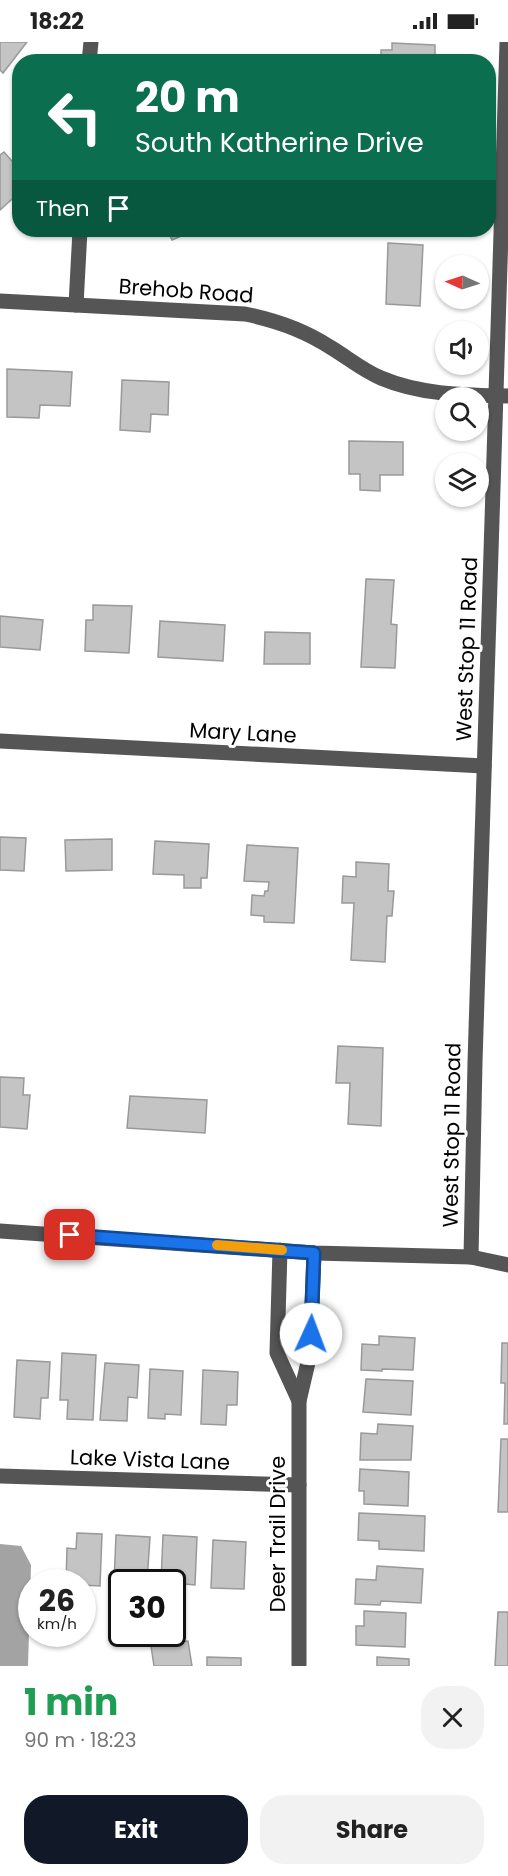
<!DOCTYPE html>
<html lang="en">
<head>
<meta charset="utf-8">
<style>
	:root { --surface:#fff; --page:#f2f2f2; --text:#222; --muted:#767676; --accent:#111827 }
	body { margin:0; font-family:Poppins,sans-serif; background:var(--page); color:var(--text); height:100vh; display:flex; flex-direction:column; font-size:22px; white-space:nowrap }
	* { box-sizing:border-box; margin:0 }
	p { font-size:20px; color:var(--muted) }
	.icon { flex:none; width:33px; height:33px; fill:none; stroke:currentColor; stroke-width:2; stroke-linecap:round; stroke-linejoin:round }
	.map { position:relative; height:1624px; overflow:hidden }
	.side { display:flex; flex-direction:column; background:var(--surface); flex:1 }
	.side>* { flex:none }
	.guide { position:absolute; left:12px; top:12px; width:484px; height:183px; border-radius:24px; box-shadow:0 2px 4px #0004; background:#0b6e4f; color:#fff; overflow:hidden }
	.needle { width:39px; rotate:273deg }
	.tools { position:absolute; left:435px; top:213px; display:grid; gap:12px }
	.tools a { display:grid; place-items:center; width:54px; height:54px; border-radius:50%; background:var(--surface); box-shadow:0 2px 4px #0004; font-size:30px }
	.speed { position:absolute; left:18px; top:1527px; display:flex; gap:12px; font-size:30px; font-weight:700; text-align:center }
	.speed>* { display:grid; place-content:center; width:78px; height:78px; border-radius:50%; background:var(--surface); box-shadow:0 2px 4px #0004; line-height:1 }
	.speed small { font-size:15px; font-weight:400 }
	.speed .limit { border:3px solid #111; border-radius:9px; background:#fff; color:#111 }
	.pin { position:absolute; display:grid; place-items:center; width:51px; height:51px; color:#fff; margin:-26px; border-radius:12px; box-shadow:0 3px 9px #0006 }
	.me { position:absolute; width:66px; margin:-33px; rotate:2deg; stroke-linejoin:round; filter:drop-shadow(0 0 4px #0008) }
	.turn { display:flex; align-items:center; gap:21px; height:126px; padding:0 24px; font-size:27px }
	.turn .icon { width:78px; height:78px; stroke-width:2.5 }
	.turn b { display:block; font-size:42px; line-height:51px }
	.then { display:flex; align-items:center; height:57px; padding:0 24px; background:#0003; gap:12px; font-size:22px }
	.round { display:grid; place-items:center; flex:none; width:63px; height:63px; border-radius:24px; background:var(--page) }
	.overview { display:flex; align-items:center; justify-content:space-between; height:102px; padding:0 24px }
	h1 { font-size:36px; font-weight:700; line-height:45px; color:#1e9e55 }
	.primary-button { display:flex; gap:12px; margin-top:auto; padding:12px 24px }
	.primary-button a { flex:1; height:69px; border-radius:24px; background:var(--accent); color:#fff; font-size:24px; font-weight:700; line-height:69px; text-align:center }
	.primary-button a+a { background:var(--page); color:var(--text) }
	.status { display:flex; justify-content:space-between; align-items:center; height:42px; padding:0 30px; background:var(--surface); direction:ltr }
	.status svg { height:16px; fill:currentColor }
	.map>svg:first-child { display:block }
</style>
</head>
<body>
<div class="status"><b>18:22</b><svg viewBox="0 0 49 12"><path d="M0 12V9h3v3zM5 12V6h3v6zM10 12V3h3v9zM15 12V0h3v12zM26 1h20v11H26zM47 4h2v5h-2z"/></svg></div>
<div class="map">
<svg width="508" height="1624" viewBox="0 0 508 1624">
	<rect width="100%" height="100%" fill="#fff"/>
	<path fill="#a3a3a3" d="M0 1502 21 1504 31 1523 28 1624H0Z"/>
	<g fill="#c4c4c4" stroke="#999" stroke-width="1.5">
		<path d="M0 0H27L3 31 0 28Z"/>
		<path d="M392 1 435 3V20H381V8H392Z"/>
		<path d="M4 110 20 128V150L0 168V113Z"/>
		<path d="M167 188H195L172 198Z"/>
		<path d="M388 201 423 203 420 264 386 262Z"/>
		<path d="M7 327 72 330 70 364 40 363 39 376 7 375Z"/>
		<path d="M122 338 169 340 168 373 151 372 150 390 120 388Z"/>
		<path d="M349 399 403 400V433H380V449L360 448V432H349Z"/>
		<path d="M366 537 394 538 391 582 397 583 395 626 361 625Z"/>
		<path d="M93 563 132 564 129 611 85 609 86 578H93Z"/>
		<path d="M0 574 43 578 40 608 0 605Z"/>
		<path d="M160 579 225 583 223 619 158 615Z"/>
		<path d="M265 590 310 591V622H264Z"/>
		<path d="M0 795 26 796 24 829 0 828Z"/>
		<path d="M112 797V828L66 829 65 798Z"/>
		<path d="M155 799 209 802 207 836H201V846H184V833L153 832Z"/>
		<path d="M247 803 298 806 294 881 264 880V874L251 873 252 853 264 854 265 849H268L269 840 244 839Z"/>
		<path d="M356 820 389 822 388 849H394L392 874H387L385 920 351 918 354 861H342L343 834 356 835Z"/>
		<path d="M338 1004 383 1006 381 1084 348 1082 350 1041H336Z"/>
		<path d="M0 1035 24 1036 23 1053H30L27 1087 0 1085Z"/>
		<path d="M130 1054 207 1058 205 1091 127 1086Z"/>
		<path d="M379 1294 415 1296 413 1328 382 1327V1329L361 1328 362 1302 379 1303Z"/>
		<path d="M502 1301H508V1382H504L505 1341H501Z"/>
		<path d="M62 1311 96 1313 93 1378 67 1377 68 1358H60Z"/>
		<path d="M17 1318 50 1320 48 1356H41L40 1377 14 1375Z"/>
		<path d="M105 1321 139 1323 137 1356 128 1355 127 1379 100 1378Z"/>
		<path d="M150 1327 183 1329 181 1373 165 1372V1377L148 1376Z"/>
		<path d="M203 1328 238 1330 237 1363H227L226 1383 201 1382Z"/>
		<path d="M366 1337 413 1339 411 1373 363 1370Z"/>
		<path d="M378 1382 413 1384 411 1418H360L361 1391 377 1392Z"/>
		<path d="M501 1397H508V1470H498Z"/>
		<path d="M360 1427 409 1430 408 1464 364 1462V1449H359Z"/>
		<path d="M359 1471 425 1474 424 1509 379 1507V1499L358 1498Z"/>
		<path d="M77 1491 102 1492 100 1544 82 1543V1540H66L67 1506 76 1507Z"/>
		<path d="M116 1493 150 1495 147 1540 114 1541Z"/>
		<path d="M163 1493 197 1495 195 1543 161 1540Z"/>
		<path d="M213 1498 246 1500 244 1547 211 1546Z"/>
		<path d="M377 1524 423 1527 421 1561 381 1559 380 1563 355 1562 356 1537 376 1538Z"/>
		<path d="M364 1569 406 1571 405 1605 356 1603V1584H364Z"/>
		<path d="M498 1570H508V1624H495Z"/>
		<path d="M188 1599 192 1624H154L151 1604Z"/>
		<path d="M207 1615 241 1616V1624H207Z"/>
		<path d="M377 1615 409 1617V1624H377Z"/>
	</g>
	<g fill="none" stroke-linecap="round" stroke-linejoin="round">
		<g stroke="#555" stroke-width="15">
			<path d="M89 20 91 0"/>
			<path d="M0 259 245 272C275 278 304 288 330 305 347 315 362 328 381 336 421 353 465 353 508 354"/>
			<path d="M76 263 80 188"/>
			<path d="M0 699 484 724"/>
			<path d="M0 1189 314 1211 471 1215 508 1223"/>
			<path d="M280 1208 277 1311 299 1359"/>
			<path d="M471 1215 475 1020 507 0"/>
			<path d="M0 1434 299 1443"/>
			<path d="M299 1624V1359L310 1312 314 1211"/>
		</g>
	</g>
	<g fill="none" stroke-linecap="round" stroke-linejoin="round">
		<defs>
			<path id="route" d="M70 1193 314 1211 311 1292"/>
		</defs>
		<use href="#route" stroke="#114b97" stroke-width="15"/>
		<use href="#route" stroke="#1a73e8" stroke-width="10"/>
		<path stroke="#f59e0b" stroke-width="10" d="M217 1203 282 1208"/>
	</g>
	<g text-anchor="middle" stroke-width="6" stroke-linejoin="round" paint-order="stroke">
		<g font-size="21" fill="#000" stroke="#fff">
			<text transform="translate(186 249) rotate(4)" y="7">Brehob Road</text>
			<text transform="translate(467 607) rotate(-88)" y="7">West Stop 11 Road</text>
			<text transform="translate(243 691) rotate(3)" y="7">Mary Lane</text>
			<text transform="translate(452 1093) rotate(-89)" y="7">West Stop 11 Road</text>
			<text transform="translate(150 1418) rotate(2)" y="7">Lake Vista Lane</text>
			<text transform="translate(278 1492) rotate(-90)" y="7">Deer Trail Drive</text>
		</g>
	</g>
</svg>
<div class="tools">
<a><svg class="needle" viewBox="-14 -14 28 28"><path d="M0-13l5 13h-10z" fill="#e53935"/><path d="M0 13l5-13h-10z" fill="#767676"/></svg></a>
<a><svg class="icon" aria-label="sound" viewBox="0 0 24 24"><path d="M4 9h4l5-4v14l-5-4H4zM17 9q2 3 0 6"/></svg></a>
<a><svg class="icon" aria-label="search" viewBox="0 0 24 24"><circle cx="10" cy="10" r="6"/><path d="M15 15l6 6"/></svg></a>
<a><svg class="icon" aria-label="layers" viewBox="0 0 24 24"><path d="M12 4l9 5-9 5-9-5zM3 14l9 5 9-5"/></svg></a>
</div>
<div class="speed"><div>26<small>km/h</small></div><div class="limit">30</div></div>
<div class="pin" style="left:70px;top:1193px;background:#d93025"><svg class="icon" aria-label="arrive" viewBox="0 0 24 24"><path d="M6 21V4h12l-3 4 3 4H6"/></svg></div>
<svg class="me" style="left:311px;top:1292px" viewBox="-20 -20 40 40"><circle r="19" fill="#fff"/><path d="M0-13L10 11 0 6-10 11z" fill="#1a73e8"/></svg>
<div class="guide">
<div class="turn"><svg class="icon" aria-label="left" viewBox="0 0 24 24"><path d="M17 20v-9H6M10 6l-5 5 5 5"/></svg><div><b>20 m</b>South Katherine Drive</div></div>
<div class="then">Then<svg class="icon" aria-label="arrive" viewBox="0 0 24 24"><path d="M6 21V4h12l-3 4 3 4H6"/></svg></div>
</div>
</div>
<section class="side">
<div class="overview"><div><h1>1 min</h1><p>90 m · 18:23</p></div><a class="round"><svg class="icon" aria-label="close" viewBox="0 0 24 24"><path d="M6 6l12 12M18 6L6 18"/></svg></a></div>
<div class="primary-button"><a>Exit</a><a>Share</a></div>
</section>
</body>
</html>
